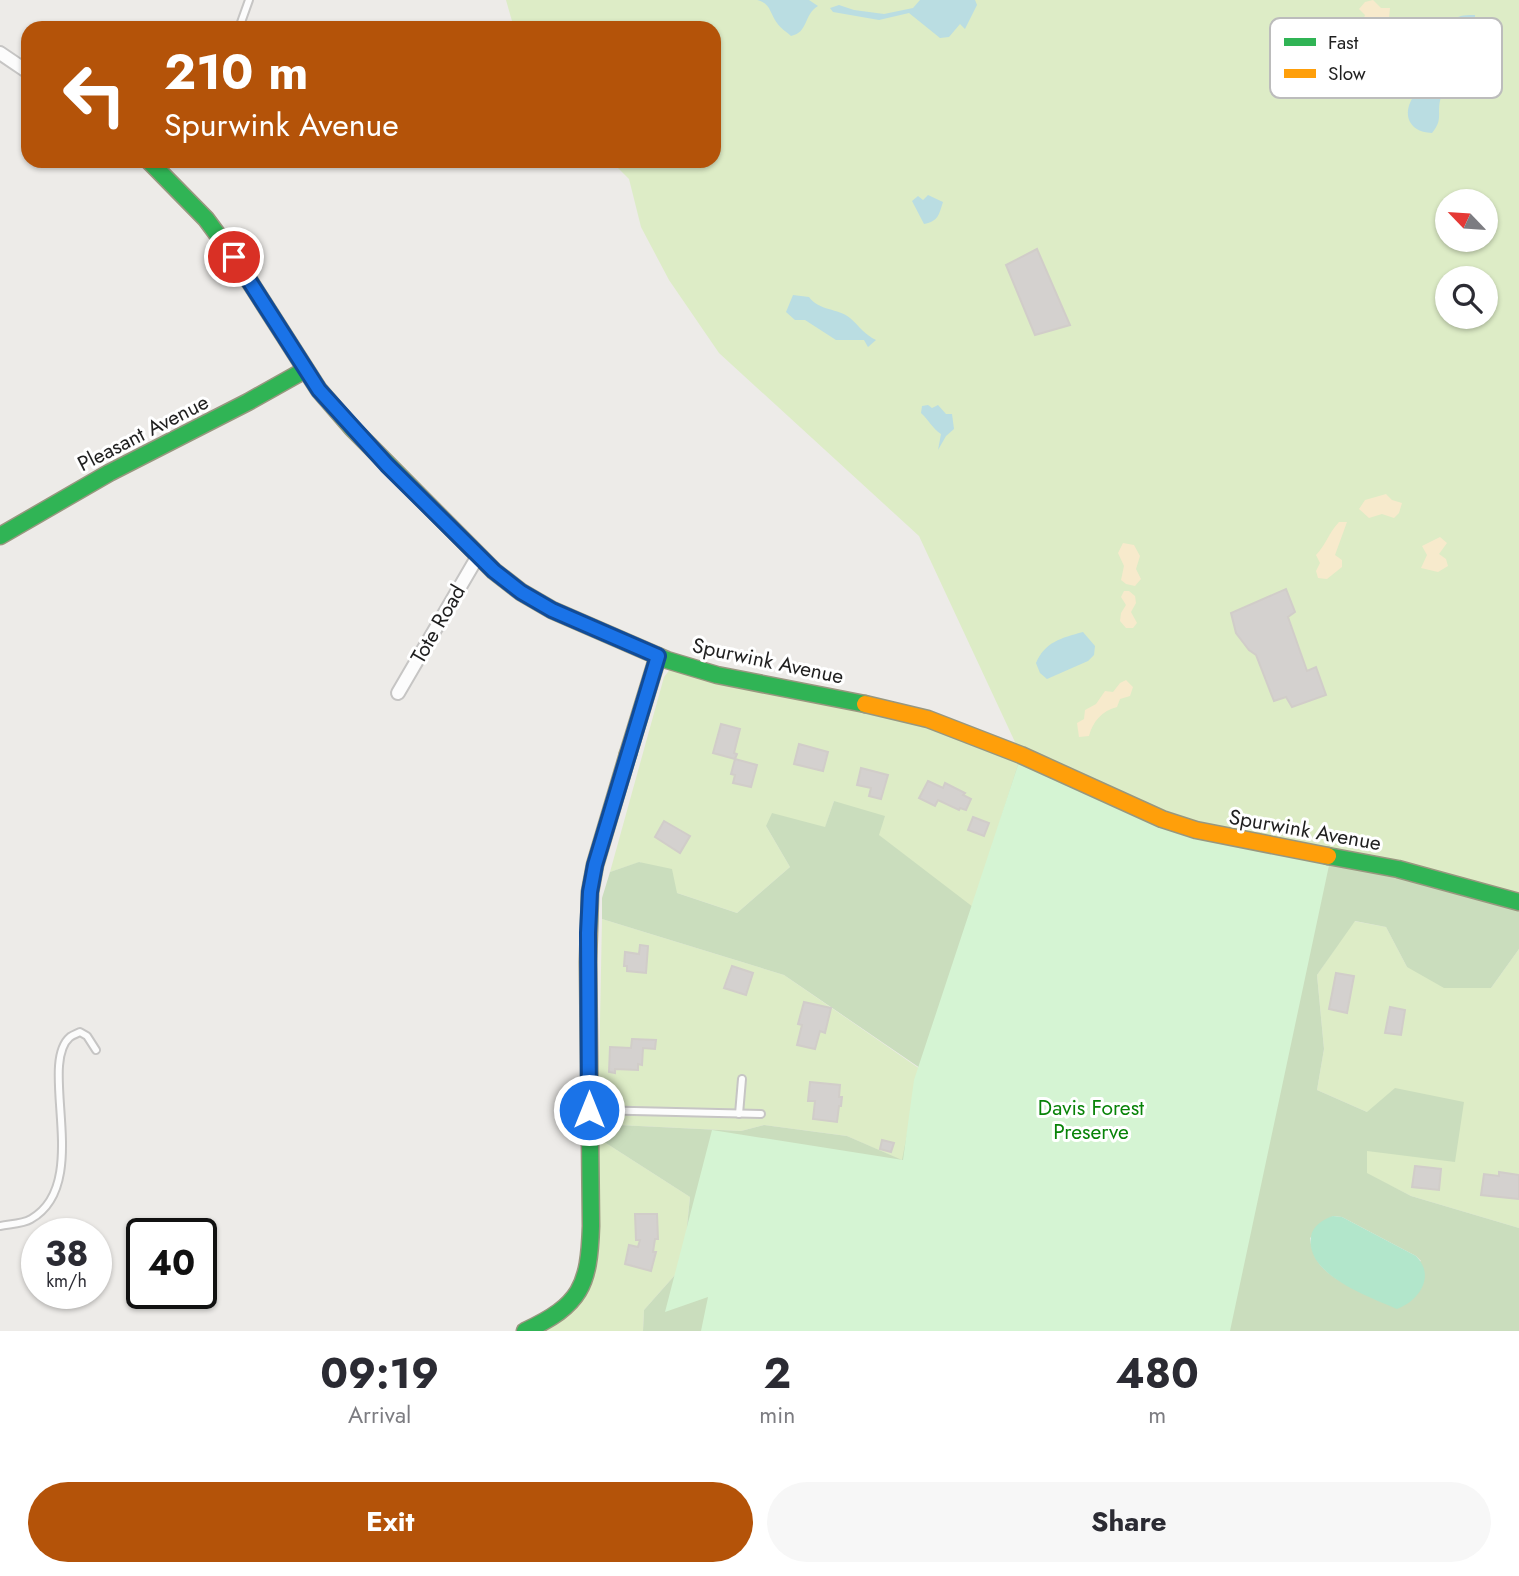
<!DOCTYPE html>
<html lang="en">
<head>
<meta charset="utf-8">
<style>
	:root { --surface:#fff; --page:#f7f7f7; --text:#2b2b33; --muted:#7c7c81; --accent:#b45309 }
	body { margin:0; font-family:Jost,sans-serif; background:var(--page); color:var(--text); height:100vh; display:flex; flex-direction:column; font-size:26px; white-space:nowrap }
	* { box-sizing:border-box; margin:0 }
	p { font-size:23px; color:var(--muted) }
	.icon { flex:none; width:38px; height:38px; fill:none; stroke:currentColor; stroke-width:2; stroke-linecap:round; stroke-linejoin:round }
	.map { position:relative; height:1331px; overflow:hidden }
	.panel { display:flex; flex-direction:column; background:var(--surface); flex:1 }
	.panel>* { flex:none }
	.guide { position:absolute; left:21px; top:21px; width:700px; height:147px; border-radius:21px; box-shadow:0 2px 5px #0004; background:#b45309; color:#fff; overflow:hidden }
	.needle { width:46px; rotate:295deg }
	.tools { position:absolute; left:1435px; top:189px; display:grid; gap:14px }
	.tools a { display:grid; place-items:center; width:63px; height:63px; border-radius:50%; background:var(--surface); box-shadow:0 2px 5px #0004; font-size:35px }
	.speed { position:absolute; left:21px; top:1218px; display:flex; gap:14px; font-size:35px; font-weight:700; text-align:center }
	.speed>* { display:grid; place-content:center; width:91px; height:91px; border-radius:50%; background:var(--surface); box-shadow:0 2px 5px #0004; line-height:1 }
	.speed small { font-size:18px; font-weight:400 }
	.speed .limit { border:4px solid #111; border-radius:10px; background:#fff; color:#111 }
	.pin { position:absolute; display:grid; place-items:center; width:60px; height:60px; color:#fff; margin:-30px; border:4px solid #fff; border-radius:50%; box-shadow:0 2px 7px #0007 }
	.me { position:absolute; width:77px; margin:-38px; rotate:0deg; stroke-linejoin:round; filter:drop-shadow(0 0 5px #0008) }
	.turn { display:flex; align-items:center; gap:24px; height:147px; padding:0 28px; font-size:32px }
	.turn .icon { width:91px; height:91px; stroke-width:2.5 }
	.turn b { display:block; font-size:49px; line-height:60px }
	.eta { display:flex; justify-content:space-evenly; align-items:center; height:119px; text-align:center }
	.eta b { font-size:42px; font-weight:700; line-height:49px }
	.primary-button { display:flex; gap:14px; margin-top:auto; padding:14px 28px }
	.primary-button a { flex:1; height:80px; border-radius:42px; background:var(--accent); color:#fff; font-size:28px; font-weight:700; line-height:80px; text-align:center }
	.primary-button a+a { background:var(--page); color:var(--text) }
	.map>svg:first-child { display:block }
</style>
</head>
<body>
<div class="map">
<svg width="1519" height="1331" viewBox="0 0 1519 1331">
	<rect width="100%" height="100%" fill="#edebe8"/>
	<g fill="#ddecc6" fill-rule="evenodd">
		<path d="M506 0H1519V902L1196 830 1021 755 919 536 719 353 669 280 641 227 629 179 614 164 606 161H714V28H514ZM1447 201H1486V240H1447ZM1447 278H1486V317H1447Z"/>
		<path d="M671 668 920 724 1019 762 973 908 834 801 825 828 766 826 790 867 737 913 677 893 640 862 610 872 664 677Z"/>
		<path d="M602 919 784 975 920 1069 903 1161 847 1136 764 1125 741 1131 598 1124Z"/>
		<path d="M1354 921 1386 927 1407 967 1491 988 1519 949V1228L1411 1196 1367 1174V1112L1317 1090 1324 1049 1317 975Z"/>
		<path d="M598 1138 690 1197 683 1266 644 1310 643 1331H545L595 1259Z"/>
	</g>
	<path fill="#caddbd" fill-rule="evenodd" d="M1021 755 1162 819 1519 902V949L1491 988H1444L1407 967 1386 927 1355 921 1317 975 1324 1049 1317 1090 1367 1112 1395 1088 1464 1102 1455 1162 1367 1151V1173L1411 1196 1519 1228V1331H643L644 1310 683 1266 690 1197 598 1138V1124L741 1131 764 1125 847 1136 902 1160 920 1068 784 975 602 919V898L610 872 639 862 672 869 677 893 737 913 790 867 766 826 772 813 825 827 834 801 885 816 879 835 973 907ZM1333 1216 1342 1217 1416 1256 1421 1261 1347 1285C1326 1273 1313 1264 1310 1238Z"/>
	<g fill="#f7eacc">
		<path d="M1373 0 1381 8H1390L1389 18 1378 21 1372 33 1361 27 1365 15 1359 9 1365 2Z"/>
		<path d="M1386 494 1392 500 1402 503 1399 513 1394 518 1382 514 1369 518 1359 509 1365 500Z"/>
		<path d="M1339 522H1347L1335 555 1342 560V567L1327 579 1318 578 1316 571 1320 563 1316 555C1326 545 1329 532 1339 522Z"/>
		<path d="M1440 537 1447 543 1439 554 1446 559 1448 566 1438 572 1421 568 1427 555 1422 546Z"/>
		<path d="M1123 543 1134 545 1140 556 1136 569 1141 579 1135 586 1126 584 1121 580 1124 566 1118 553Z"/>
		<path d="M1124 591H1129L1135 596 1136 603 1131 612 1137 623 1133 628H1126L1120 621 1121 613 1126 605 1121 597Z"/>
		<path d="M1126 680 1133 687 1130 696 1120 699 1117 707C1102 711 1093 721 1089 736L1079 737 1077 723 1084 719 1085 710 1096 704 1105 691 1113 692 1120 683Z"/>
	</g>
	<path fill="#d5f4d3" d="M1019 762 1162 819 1331 856 1230 1331H701L708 1297 665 1312 712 1130 903 1160 914 1080Z"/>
	<path fill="#b2e6cb" d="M1333 1216 1342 1217 1416 1256C1436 1276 1419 1301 1397 1309 1370 1297 1305 1275 1311 1237 1312 1226 1324 1219 1333 1216Z"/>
	<g fill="#badde2">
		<path d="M757 0H809L818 6C803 15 809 32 791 36 787 32 780 28 777 23 770 14 771 3 757 0Z"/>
		<path d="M920 0H975L977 5 965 29 960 24 949 37 940 38 909 13 879 20 833 12 830 8 839 5 854 10 884 14 913 8Z"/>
		<path d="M1475 15C1475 55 1452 64 1441 97 1436 113 1444 119 1432 133 1406 132 1401 110 1417 92H1429C1430 72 1437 24 1458 17 1463 15 1469 15 1475 15Z"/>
		<path d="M928 195 943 202C939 214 939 221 924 224L912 201 918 196 923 200Z"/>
		<path d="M793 295 809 297C819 311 838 308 850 318 859 326 865 335 876 340L868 347 864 340H836L805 320H795L786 312Z"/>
		<path d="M928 405 932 408 938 405 946 414H952L954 429 946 436 938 450 941 434C932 428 929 420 921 413L922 406Z"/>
		<path d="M1083 632 1095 646 1094 655 1088 661 1047 679 1040 673 1036 663C1045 642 1061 638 1083 632Z"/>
	</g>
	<g fill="#d4d1cf" stroke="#d1cdc9" stroke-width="2">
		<path d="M1037 249 1070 325 1035 335 1006 265Z"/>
		<path d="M1286 589 1295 612 1288 617 1307 671 1316 667 1326 695 1292 707 1286 697 1274 701 1256 655 1249 650 1236 633 1231 613Z"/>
		<path d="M721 724 740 729 734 753 737 754 735 759 713 753Z"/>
		<path d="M799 744 828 752 823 771 794 764Z"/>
		<path d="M735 759 757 765 751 787 733 783 735 775 731 774Z"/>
		<path d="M861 768 888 775 881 799 869 796 871 788 857 785Z"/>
		<path d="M928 781 943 788 945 783 965 793 963 795 971 799 966 810 960 808 959 810 938 800 935 806 919 798Z"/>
		<path d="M973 817 989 823 984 836 968 830Z"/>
		<path d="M664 821 690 836 680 853 655 837Z"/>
		<path d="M640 945 648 946 646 973 627 971V966H624L625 952 639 954Z"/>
		<path d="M732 966 753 973 746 995 724 988Z"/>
		<path d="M1336 973 1354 976 1347 1013 1329 1009Z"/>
		<path d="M804 1002 831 1008 825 1033 820 1031 815 1049 797 1045 802 1025 798 1024Z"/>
		<path d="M1390 1007 1405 1010 1401 1035 1385 1033Z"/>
		<path d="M632 1039 656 1040 655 1049 643 1048 642 1065 638 1064V1070L615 1069V1073L609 1072 610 1047 631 1048Z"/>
		<path d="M810 1082 840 1085 839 1097H842L841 1106H839L837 1122 813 1119 815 1101H808Z"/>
		<path d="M882 1140 894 1143 891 1152 880 1149Z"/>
		<path d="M1415 1166 1441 1169 1439 1190 1412 1187Z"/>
		<path d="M1499 1172 1519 1175V1199L1481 1195 1484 1174 1499 1176Z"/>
		<path d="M635 1214H657L658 1239H655L653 1252H656L651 1271 625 1264 629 1245 638 1247 640 1240H636Z"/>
	</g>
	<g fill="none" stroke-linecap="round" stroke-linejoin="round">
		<defs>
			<g id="lane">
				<path d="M239 28 249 0"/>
				<path d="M591 1110 761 1114"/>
				<path d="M739 1114 742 1079"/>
				<path d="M0 1226C10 1224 23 1224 31 1219 93 1184 37 1065 70 1037 73 1035 76 1034 80 1032L87 1036 96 1050"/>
			</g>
			<g id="street">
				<path d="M0 53 28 72"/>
				<path d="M398 693 478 556"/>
			</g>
			<g id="fast">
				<path d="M149 161 206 219 234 257 319 390 352 428 494 571 521 592 552 610 667 660 717 675 865 704"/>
				<path d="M0 536 109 473 248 402 305 370"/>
				<path d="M1328 856 1398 869 1519 902"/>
				<path d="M525 1331C581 1305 589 1286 591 1226L588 962 590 892 595 865 628 754"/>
			</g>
			<g id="slow">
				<path d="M865 704 928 719 1021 755 1162 819 1196 830 1328 856"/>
				<path d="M628 754 658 656"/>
			</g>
		</defs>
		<use href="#lane" stroke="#c6c5c4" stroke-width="10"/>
		<use href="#street" stroke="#c6c5c4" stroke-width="16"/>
		<use href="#fast" stroke="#98977f" stroke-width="19"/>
		<use href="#slow" stroke="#98977f" stroke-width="19"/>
		<use href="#lane" stroke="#fcfcfc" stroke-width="6"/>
		<use href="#street" stroke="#fcfcfc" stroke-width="12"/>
		<use href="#fast" stroke="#30b455" stroke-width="16"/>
		<use href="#slow" stroke="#ff9f0a" stroke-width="16"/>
	</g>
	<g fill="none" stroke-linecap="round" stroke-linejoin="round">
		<defs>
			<path id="route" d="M234 257 319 390 387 465 494 571 521 592 552 610 658 656 595 865 590 892 588 933 589 1110"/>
		</defs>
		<use href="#route" stroke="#114b97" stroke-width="18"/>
		<use href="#route" stroke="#1a73e8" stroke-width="12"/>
	</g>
	<g text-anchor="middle" stroke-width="6" stroke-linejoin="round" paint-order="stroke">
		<g font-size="21" fill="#1f1f1f" stroke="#fff">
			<text transform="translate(143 433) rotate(-27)" y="7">Pleasant Avenue</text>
			<text transform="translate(438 624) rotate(-60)" y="7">Tote Road</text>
			<text transform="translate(768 661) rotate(12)" y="7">Spurwink Avenue</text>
			<text transform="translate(1305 830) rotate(10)" y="7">Spurwink Avenue</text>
		</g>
		<g font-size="21" fill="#088308" stroke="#fff">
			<text x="1091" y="1115">Davis Forest<tspan x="1091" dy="24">Preserve</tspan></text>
		</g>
	</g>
	<rect x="1270" y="18" width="232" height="80" rx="10" fill="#fff" stroke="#bcbcbc" stroke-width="2"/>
	<rect x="1284" y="38" width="32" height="8" fill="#30b455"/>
	<rect x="1284" y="69" width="32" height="9" fill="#ff9f0a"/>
	<g font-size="19" fill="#1f1f1f">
		<text x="1328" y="49">Fast</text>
		<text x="1328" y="80">Slow</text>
	</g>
</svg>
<div class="tools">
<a><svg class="needle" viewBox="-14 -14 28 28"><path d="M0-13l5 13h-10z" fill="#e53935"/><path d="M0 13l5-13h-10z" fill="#7c7c81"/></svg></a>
<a><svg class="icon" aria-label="search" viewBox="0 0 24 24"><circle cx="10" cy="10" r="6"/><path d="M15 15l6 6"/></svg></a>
</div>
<div class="speed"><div>38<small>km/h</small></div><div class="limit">40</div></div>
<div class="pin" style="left:234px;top:257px;background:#d93025"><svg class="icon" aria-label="arrive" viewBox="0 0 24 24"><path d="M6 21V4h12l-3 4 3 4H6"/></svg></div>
<svg class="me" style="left:589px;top:1110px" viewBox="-20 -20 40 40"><circle r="17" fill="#1a73e8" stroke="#fff" stroke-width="3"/><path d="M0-11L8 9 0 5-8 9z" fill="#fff"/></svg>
<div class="guide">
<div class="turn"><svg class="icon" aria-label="left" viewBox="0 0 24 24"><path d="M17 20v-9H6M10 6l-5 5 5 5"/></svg><div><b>210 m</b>Spurwink Avenue</div></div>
</div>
</div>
<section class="panel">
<div class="eta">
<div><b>09:19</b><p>Arrival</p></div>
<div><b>2</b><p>min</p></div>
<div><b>480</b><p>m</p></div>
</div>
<div class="primary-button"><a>Exit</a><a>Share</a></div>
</section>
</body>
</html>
